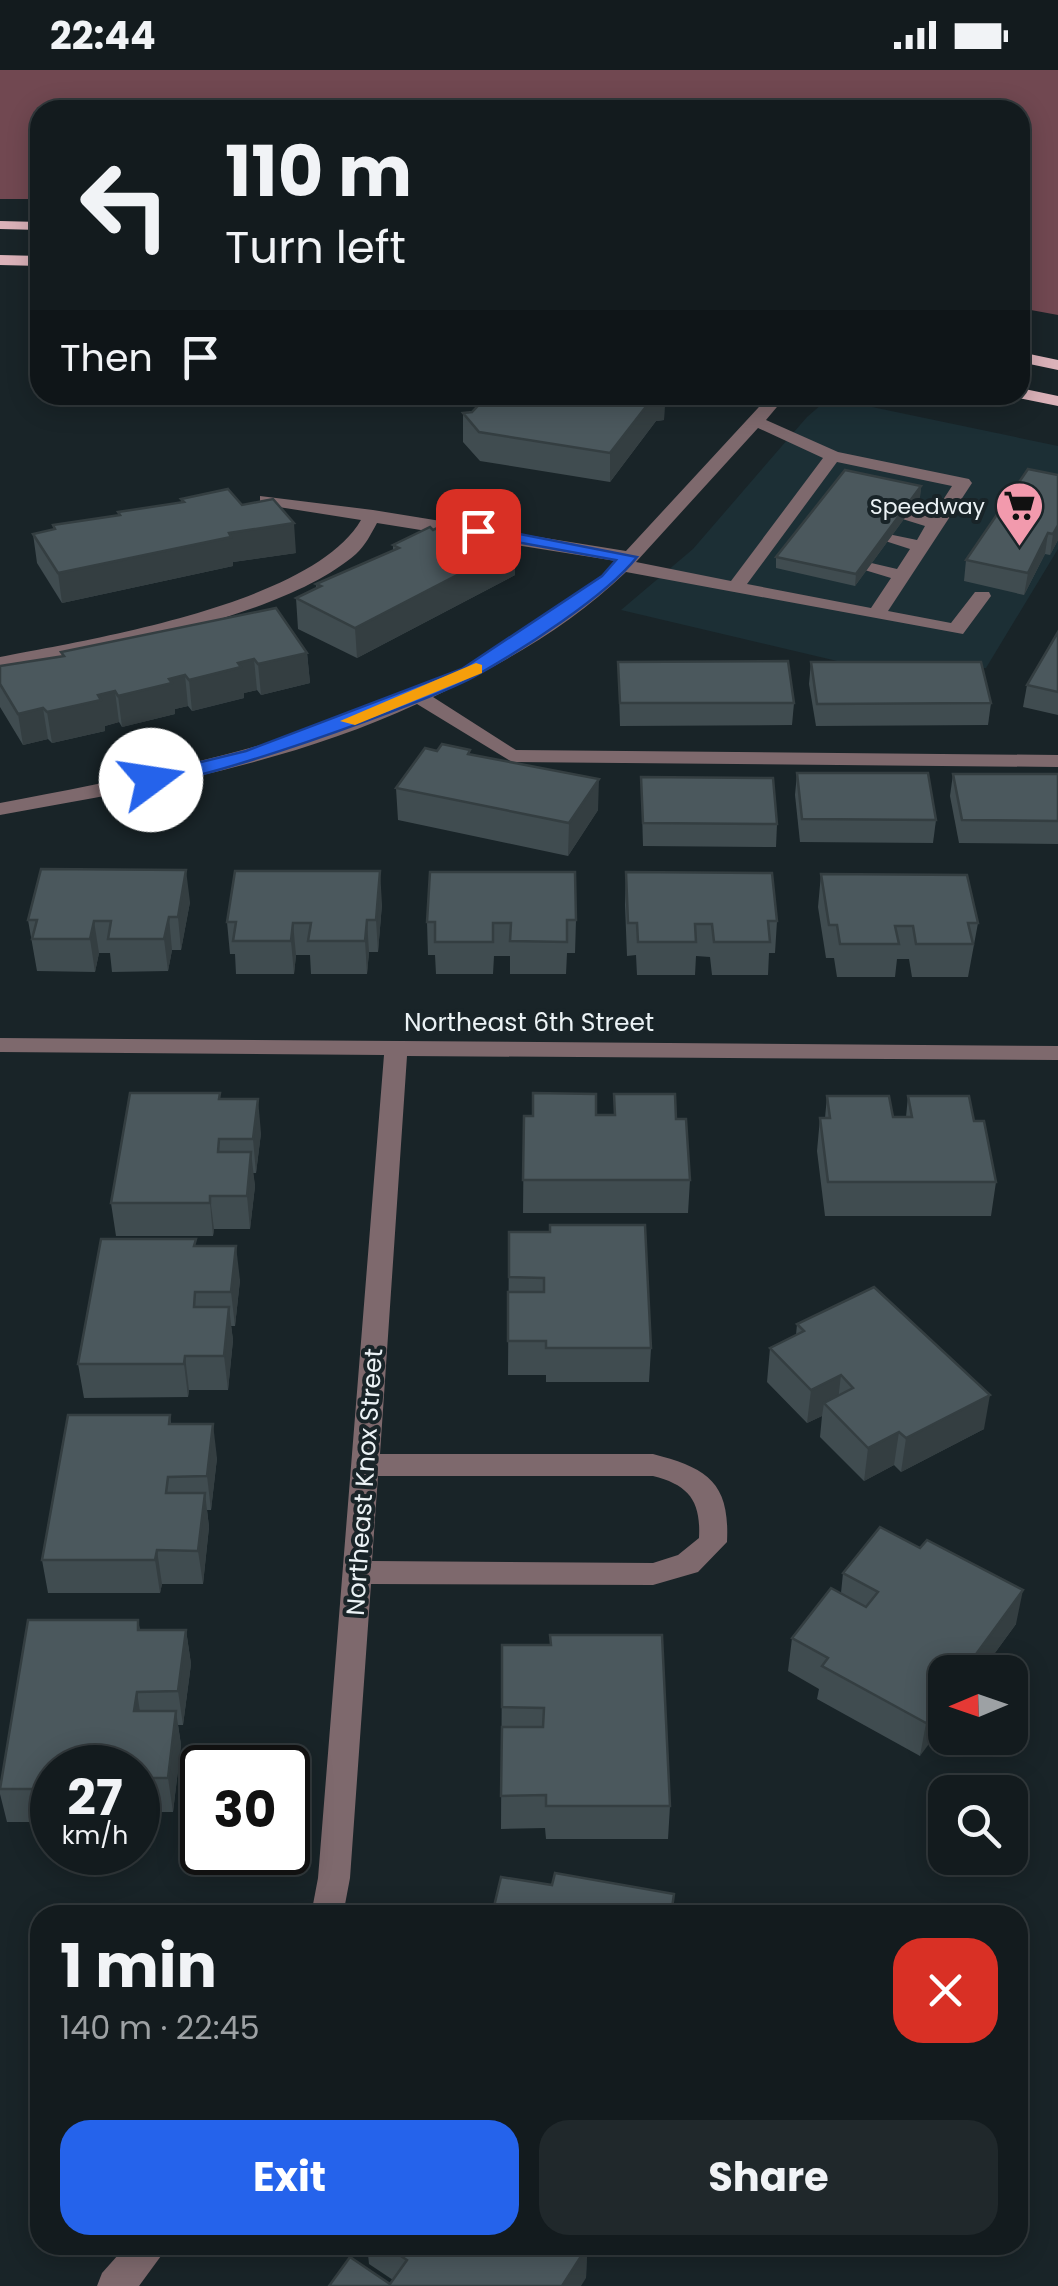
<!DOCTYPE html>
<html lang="en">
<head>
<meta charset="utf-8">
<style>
	:root { --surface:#131b1e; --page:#20282b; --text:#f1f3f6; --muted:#9da1a4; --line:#32393c; --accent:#2563eb }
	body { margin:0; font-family:Poppins,sans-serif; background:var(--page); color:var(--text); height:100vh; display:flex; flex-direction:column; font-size:38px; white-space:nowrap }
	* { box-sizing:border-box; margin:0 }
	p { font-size:32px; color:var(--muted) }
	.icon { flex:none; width:55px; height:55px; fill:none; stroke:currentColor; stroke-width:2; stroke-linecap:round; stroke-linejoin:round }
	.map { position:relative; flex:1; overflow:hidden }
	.side { position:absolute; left:30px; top:1835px; width:998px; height:350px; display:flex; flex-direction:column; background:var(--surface); border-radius:30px; box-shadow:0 5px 25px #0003,0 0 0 2px var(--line) }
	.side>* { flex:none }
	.banner { position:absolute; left:30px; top:30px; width:1000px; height:305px; border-radius:30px; box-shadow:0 5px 25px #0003,0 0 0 2px var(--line); background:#131b1e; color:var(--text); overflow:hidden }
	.needle { width:65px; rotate:268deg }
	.tools { position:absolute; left:928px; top:1585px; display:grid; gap:20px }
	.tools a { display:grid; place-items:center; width:100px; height:100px; border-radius:20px; background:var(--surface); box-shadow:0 5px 25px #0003,0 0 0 2px var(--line); font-size:50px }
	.speed { position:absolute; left:30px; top:1675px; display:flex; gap:20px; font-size:50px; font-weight:700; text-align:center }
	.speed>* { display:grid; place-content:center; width:130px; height:130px; border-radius:50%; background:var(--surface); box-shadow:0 5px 25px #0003,0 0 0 2px var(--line); line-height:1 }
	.speed small { font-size:25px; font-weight:400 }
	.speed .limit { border:5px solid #111; border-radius:15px; background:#fff; color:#111 }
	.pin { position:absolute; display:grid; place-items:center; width:85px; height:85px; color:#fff; margin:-42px; border-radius:20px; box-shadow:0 5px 15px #0006 }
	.me { position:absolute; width:110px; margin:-55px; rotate:76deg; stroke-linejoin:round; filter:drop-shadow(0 0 8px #0008) }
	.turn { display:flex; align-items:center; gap:35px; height:210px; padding:0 30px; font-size:45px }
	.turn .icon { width:130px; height:130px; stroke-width:2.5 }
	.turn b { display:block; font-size:70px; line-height:85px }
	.then { display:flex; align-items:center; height:95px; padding:0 30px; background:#0003; gap:20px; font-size:38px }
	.round { display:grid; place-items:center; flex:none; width:105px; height:105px; border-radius:30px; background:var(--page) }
	.head { display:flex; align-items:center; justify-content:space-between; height:170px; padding:0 30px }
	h1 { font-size:60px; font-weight:700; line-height:75px }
	.cta { display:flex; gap:20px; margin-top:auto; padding:20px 30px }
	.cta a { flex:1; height:115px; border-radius:30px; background:var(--accent); color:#fff; font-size:40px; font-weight:700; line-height:115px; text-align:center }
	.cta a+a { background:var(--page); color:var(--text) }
	.status { display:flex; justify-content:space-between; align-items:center; height:70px; padding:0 50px; background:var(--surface); direction:ltr }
	.status svg { height:28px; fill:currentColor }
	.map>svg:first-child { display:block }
</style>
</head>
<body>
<div class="status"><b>22:44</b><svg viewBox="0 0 49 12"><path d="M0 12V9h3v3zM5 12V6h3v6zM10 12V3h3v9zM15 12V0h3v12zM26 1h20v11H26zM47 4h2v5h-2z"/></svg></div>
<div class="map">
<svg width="1058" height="2216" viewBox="0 0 1058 2216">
	<rect width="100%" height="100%" fill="#192428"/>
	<path fill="#1c2f35" d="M829 328 1058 376V479L986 598 871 599 621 540 693 479 807 347Z"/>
	<path fill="#714851" d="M0 0H1058V245L1020 238V40H40V129H0Z"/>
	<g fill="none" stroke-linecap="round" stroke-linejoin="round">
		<g fill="#7e696d" fill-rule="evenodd">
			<path d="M770 325H787L766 350 838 382 969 409 972 413 888 541 951 553 975 522H989L991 526 963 564 626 502C570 556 503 594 433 627L516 680 1058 685V697L512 692 417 634C288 694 140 720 0 745V733C192 697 481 639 616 491L377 453C371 464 365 476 356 484 281 549 97 580 0 599V587C92 569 312 534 361 450L266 435 260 434V426L373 440 626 481ZM758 358 823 388 731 511 636 492ZM837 392 952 416 932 447 905 442 896 447 925 456 917 470 888 464 879 469 910 479 897 499 867 492 858 498 891 508 871 538 747 514Z"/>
			<path d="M0 968 1058 976V990L407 986 380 1384H653C707 1398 730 1412 727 1472L698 1502 653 1515 371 1514 350 1808 343 1845H311L318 1808 384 985 0 982ZM378 1406H653C689 1415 701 1431 699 1468L678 1485 653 1493 372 1491Z"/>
			<path d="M127 2175H169L139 2216H97L102 2203Z"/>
		</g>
		<g fill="#dbb2b9" fill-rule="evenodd">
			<path d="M0 151 40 152V160L0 159Z"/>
			<path d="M0 185 40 186V196L0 195Z"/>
			<path d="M1020 282 1058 290V300L1020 292Z"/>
			<path d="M1020 318 1058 326V336L1014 327 1020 325Z"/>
		</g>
	</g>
	<g fill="#404c50">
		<path d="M488 325H665L664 350 656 351 610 412 480 391 463 372V343L472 342Z"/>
		<path d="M1058 405V470L1050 485 1045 484 1024 525 964 511 966 490Z"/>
		<path d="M921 416 920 427 855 516 776 498V487Z"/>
		<path d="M181 429 242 435 296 483 233 492V496L62 533 37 493 33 464 54 459 53 455 118 445V442L181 432Z"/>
		<path d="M433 460 515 475V505L357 588 298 559 296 528 316 518V514L393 480V475Z"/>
		<path d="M1058 562V645L1023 637 1027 615Z"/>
		<path d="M61 582 307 583 310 613 261 625 257 620 244 623V628L192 641 188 636 175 639V644L122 657 119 652 105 656V661L52 673 48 669 23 675 0 637V596L62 586Z"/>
		<path d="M618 592 794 633 792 655 620 656Z"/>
		<path d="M811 592 991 633 988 655 816 656 809 614Z"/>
		<path d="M437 681 471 685 598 740 568 786 398 750 396 718Z"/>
		<path d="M797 703 936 750 933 773 800 772 795 725Z"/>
		<path d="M953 704H1058V774L959 773 950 726Z"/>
		<path d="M641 707 777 754 776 777 643 776Z"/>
		<path d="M626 802 777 851 775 883H769L768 905H712L710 887 696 886 695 905H637L636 885 627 886 625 835Z"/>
		<path d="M821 804 978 853 968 907H912L909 889H897L895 907H837L834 888H826L818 837Z"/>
		<path d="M190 832 181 880H172L168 901 112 902 110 883H99L95 902 37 901 28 850Z"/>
		<path d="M382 834 378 882H369L367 904H311L310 885H296L294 904H236L235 884H230L227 852Z"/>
		<path d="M576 850 575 883H567L566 904H510V886H494L493 904H436L435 885H428L427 852Z"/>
		<path d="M614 1024 676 1049 690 1110 688 1143H523L524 1046 614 1045Z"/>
		<path d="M827 1026 893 1047H906L908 1026 974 1051 996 1112 991 1146H825L817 1081 820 1048H825Z"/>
		<path d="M220 1029 261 1063 256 1103H253L255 1116 250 1159H214L213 1166H116L111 1133Z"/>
		<path d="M509 1162 651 1278 649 1312H546V1305H508Z"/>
		<path d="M197 1176 240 1210 235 1256H231L233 1270 228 1320H189L188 1327 84 1328 78 1294Z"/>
		<path d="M797 1254 984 1359 901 1402 894 1395 864 1411 820 1367 822 1346 807 1353 767 1312 770 1278 796 1265Z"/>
		<path d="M170 1345 171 1354 217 1388 211 1440H207L209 1457 203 1514H162L160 1523H48L42 1490Z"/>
		<path d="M843 1503 1016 1554 981 1602H945L920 1686 817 1629 819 1619 788 1601 792 1568 841 1523Z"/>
		<path d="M138 1550 140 1560H186L191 1594 183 1655H178L181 1675 173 1742H138V1698H52V1752H7L0 1724V1712Z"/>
		<path d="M502 1575 670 1736 668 1769H546L545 1758 501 1759Z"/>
		<path d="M367 2175H583L587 2177 586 2208 390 2214 393 2210 369 2194Z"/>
	</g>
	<g fill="#343e41">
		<path d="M655 325H665L664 350 656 351 610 412V383Z"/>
		<path d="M921 416 920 427 855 516 856 504Z"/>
		<path d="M294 453 296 483 233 492V496L62 533 58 503 229 463Z"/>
		<path d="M1058 455V470L1050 485 1053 464Z"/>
		<path d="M1048 463 1045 484 1024 525 1028 503Z"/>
		<path d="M515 475V505L357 588 355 558Z"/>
		<path d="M307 583 310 613 261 625 258 594Z"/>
		<path d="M254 589 257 620 244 623V628L192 641 189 610 238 593Z"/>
		<path d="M185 605 188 636 175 639V644L122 657 118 626Z"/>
		<path d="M115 621 119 652 105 656V661L52 673 47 642 98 625Z"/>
		<path d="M43 638 48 669 23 675 18 644Z"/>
		<path d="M599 709 598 740 568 786 569 753Z"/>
		<path d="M186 800 190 832 181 880 178 847Z"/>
		<path d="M380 801 382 834 378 882 376 850Z"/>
		<path d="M169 847 172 880 168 901 164 869Z"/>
		<path d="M367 850 369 882 367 904 365 871Z"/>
		<path d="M94 851 99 883 95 902 90 869Z"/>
		<path d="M293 853 296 885 294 904 291 871Z"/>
		<path d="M258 1029 261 1063 256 1103 253 1069Z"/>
		<path d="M251 1082 255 1116 250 1159 247 1126Z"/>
		<path d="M210 1126 214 1159 213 1166 210 1133Z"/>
		<path d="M236 1176 240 1210 235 1256 231 1222Z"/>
		<path d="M229 1237 233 1270 228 1320 224 1286Z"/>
		<path d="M185 1286 189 1320 188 1327 184 1294Z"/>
		<path d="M841 1305 837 1339 824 1333 822 1346 807 1353 811 1320Z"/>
		<path d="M990 1325 984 1359 901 1402 906 1368Z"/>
		<path d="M213 1354 217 1388 211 1440 207 1406Z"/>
		<path d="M899 1362 894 1395 864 1411 868 1378Z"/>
		<path d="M205 1423 209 1457 203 1514 198 1481Z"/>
		<path d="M157 1480 162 1514 160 1523 155 1490Z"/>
		<path d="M1023 1520 1016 1554 981 1602H963Z"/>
		<path d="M186 1560 191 1594 183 1655 178 1621Z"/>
		<path d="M137 1622 142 1655 134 1641Z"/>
		<path d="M945 1627V1652L920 1686 926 1653Z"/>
		<path d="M176 1641 181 1675 173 1742 168 1708Z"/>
		<path d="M587 2177 586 2208 581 2216H562Z"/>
	</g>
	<g fill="#4b585d" stroke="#343e41" stroke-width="2.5">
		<path d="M488 325H655L610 383 479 362 463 343 472 342Z"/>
		<path d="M1028 399 1058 405V455L1053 464 1048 463 1028 503 966 490Z"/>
		<path d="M845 400 921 416 856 504 776 487Z"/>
		<path d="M228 419 242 435 273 429 294 453 229 463 231 467 58 503 33 464 55 459 53 455 120 445 118 442 184 432 181 429Z"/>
		<path d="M457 449 515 475 355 558 296 528 321 516 316 514 399 478 393 475 430 457 433 460Z"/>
		<path d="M276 538 307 583 258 594 254 589 238 593 241 597 189 610 185 605 169 609 172 613 118 626 115 621 98 625 101 630 47 642 43 638 18 644 0 614V596L64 586 61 582Z"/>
		<path d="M1058 562V622L1027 615Z"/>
		<path d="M788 591 794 633H620L618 592Z"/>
		<path d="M811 592H981L991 633 817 634Z"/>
		<path d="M442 674 470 680 468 684 599 709 569 753 396 718 425 678 437 681Z"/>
		<path d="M797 703H928L936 750 802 749Z"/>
		<path d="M953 704H1058V751L962 750Z"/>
		<path d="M641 707 773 708 777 754 643 753Z"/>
		<path d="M41 799 186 800 178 847H169L164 869H108L111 851H94L90 869H32L37 850H28Z"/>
		<path d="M235 801H380L376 850H367L365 871H308L311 853H293L291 871H233L236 852H227Z"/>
		<path d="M430 802H575L576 850H567V872L510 871 511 853H493V872H435V852H427Z"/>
		<path d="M626 802 772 803 777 851H768L770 872H714L712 854H695L696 872H638L637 853H628Z"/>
		<path d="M821 804 967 805 978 853H968L973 874H916L913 856H895L899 874H840L837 855H829Z"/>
		<path d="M130 1023H220L219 1029H258L253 1069H219L218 1082H251L247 1126H210V1133H111Z"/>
		<path d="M533 1023 596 1024V1045H615L614 1024H675L676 1049H686L690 1110H523L524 1046H533Z"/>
		<path d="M827 1026H889L893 1047H912L908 1026H969L974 1051H984L996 1112H828L820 1048H830Z"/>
		<path d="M550 1155H645L651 1278H546V1271H508V1222H544V1208L509 1207V1162H550Z"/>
		<path d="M101 1169H196L194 1176H236L231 1222H195L194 1237H229L224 1286H185L184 1294H78Z"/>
		<path d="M874 1217 990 1325 906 1368 899 1362 868 1378 824 1333 853 1318 841 1305 811 1320 770 1278 804 1261 797 1254Z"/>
		<path d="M68 1345H170L169 1354H213L207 1406 168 1407 166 1423H205L198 1481 157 1480 155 1490H42Z"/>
		<path d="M880 1457 920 1478 927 1470 1023 1520 963 1602H945V1627L926 1653 822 1596 828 1588 792 1568 831 1518 866 1537 878 1522 843 1503Z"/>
		<path d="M28 1550H138V1560H186L178 1621 137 1622 134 1641H176L168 1708H138V1698H52V1719H0Z"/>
		<path d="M550 1565H662L670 1736H546V1725L501 1726 502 1657H543L544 1638 502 1637V1575H551Z"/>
		<path d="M555 1803 674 1824 671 1845H492L501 1807 552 1815Z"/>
		<path d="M384 2175H583L587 2177 562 2216H329L350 2187 390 2214 407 2190Z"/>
	</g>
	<path fill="#2563eb" stroke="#184099" stroke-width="2.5" d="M478 456 637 487C605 527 523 579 477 605 437 629 181 721 144 714V706L246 681 462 599 602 506 616 490 472 464 469 461Z"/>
	<path fill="#f59e0b" d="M476 593 482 595V603L355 655 340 651Z"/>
	<defs>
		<symbol id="supermarket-pin" viewBox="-11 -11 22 30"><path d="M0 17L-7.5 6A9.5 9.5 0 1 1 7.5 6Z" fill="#f29aad" stroke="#192428"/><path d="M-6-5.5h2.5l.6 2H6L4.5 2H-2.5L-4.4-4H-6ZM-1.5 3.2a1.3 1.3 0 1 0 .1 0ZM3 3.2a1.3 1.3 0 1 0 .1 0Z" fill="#111"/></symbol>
	</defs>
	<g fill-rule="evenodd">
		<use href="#supermarket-pin" x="992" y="408" width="55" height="75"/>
	</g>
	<g text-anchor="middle" stroke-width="8" stroke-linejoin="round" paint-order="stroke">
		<g font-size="22" fill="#ebf2f5" stroke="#192428" text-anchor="end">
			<text x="985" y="444">Speedway</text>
		</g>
		<g font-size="25" fill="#ebf2f5" stroke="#192428">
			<text x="529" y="961">Northeast 6th Street</text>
			<text transform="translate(364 1412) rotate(-86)" y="9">Northeast Knox Street</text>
		</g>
	</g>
</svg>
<div class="tools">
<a><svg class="needle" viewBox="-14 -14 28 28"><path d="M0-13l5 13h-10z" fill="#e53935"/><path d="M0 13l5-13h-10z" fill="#9da1a4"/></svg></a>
<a><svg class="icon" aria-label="search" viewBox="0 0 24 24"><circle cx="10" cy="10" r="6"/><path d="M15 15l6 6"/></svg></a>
</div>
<div class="speed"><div>27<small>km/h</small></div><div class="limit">30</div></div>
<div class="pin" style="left:478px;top:461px;background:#d93025"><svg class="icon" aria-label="arrive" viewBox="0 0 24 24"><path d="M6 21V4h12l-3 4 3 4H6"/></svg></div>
<svg class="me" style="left:151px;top:710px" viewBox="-20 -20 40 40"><circle r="19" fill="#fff"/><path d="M0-13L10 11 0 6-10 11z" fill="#2563eb"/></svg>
<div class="banner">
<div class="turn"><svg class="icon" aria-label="left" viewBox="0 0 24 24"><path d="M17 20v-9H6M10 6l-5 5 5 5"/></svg><div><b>110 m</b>Turn left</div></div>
<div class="then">Then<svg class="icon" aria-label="arrive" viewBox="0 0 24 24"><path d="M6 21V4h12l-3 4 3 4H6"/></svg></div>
</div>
<section class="side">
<div class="head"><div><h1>1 min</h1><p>140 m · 22:45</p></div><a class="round" style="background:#d93025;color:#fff"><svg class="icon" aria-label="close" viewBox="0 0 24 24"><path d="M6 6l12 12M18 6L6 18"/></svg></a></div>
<div class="cta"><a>Exit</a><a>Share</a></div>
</section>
</div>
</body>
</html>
